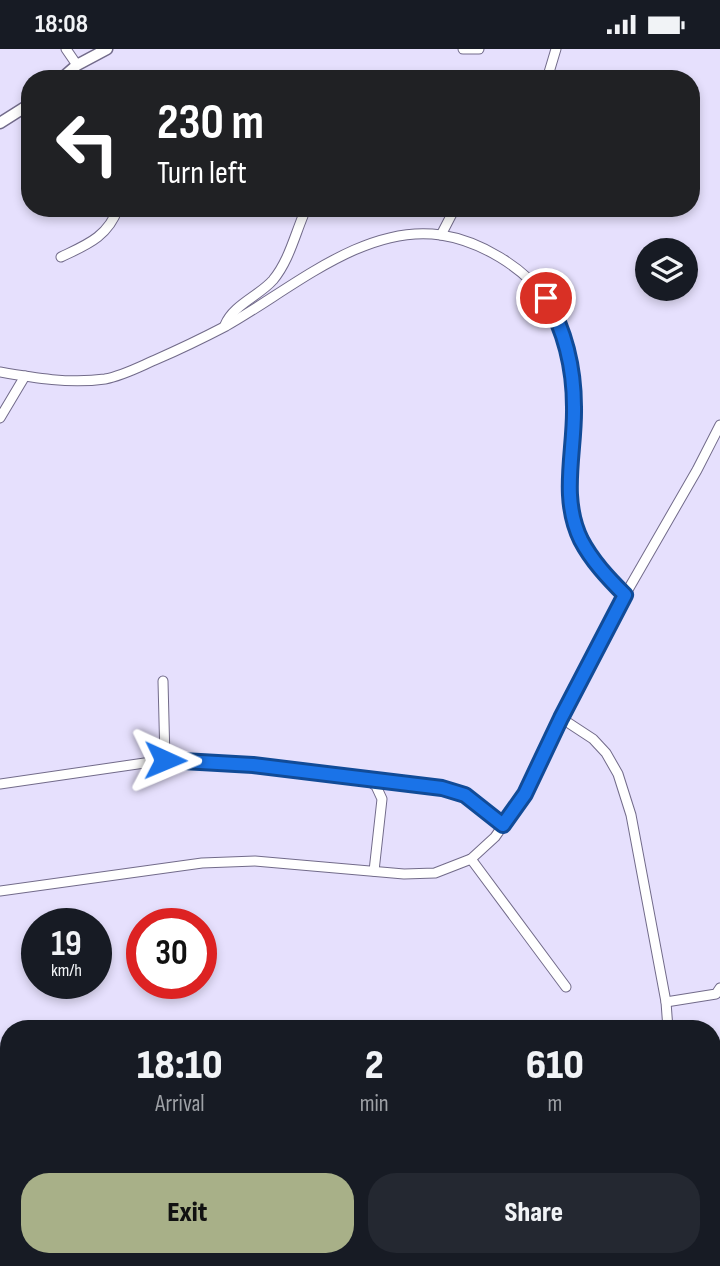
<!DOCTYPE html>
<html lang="en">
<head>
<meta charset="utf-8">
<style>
	:root { --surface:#171b24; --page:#242831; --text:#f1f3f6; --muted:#9ea1a6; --accent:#a8b088 }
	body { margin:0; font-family:"Sofia Sans Condensed",sans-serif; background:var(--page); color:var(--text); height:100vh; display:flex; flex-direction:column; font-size:26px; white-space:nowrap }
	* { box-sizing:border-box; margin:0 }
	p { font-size:23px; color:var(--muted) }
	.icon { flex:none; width:38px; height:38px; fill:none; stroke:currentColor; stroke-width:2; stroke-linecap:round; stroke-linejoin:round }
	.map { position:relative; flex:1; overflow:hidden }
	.panel { position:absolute; left:0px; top:971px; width:721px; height:247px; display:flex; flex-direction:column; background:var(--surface); border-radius:28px 28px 0 0; box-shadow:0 4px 10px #0003 }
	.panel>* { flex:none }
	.guide { position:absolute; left:21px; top:21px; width:679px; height:147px; border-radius:28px; box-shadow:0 4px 10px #0003; background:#202124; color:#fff; overflow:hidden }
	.buttons { position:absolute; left:635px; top:189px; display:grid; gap:14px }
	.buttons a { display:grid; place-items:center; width:63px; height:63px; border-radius:50%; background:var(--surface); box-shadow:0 4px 10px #0003; font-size:35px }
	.speed { position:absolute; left:21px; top:859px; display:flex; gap:14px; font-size:35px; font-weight:700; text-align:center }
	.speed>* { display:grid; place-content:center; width:91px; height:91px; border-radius:50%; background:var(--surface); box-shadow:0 4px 10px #0003; line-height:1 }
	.speed small { font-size:18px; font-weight:400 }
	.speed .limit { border:10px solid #d22; background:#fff; color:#111 }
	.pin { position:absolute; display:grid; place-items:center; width:60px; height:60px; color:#fff; margin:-30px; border:4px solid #fff; border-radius:50%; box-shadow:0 2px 7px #0007 }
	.me { position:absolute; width:77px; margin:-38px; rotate:91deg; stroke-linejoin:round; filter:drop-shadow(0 0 5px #0008) }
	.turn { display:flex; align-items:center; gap:24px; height:147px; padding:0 21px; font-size:32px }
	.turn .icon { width:91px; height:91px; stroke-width:2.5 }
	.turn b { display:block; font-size:49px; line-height:60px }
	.eta { display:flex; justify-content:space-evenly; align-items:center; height:119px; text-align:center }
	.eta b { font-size:42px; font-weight:800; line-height:49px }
	.cta { display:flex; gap:14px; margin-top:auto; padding:14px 21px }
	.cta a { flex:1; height:80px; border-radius:28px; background:var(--accent); color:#111; font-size:28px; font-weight:800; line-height:80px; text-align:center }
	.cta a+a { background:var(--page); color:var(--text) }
	.status { display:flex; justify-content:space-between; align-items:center; height:49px; padding:0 35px; background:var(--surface); direction:ltr }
	.status svg { height:19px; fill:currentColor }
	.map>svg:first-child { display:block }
</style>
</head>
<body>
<div class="status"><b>18:08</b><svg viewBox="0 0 49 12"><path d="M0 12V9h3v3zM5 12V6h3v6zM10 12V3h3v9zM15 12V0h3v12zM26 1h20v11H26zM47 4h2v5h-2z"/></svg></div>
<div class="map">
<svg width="720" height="1217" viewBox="0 0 720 1217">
	<rect width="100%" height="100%" fill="#e6e0fd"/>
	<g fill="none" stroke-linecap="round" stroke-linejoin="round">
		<defs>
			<g id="minor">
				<path d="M66 0 77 16"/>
				<path d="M463 0H479"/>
				<path d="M547 30 556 0"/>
				<path d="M29 118 30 116"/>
				<path d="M441 186 455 159"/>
				<path d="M61 208C86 196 108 188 118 159"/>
				<path d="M225 276C233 256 259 247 273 231 288 213 294 189 303 167"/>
				<path d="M0 323C34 329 70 335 105 330 122 327 139 318 155 311 178 301 203 289 226 277 289 242 364 174 441 186 480 192 524 218 547 251 567 280 574 322 574 357 575 394 563 430 573 467 582 500 602 522 625 546"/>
				<path d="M0 369 25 327"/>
				<path d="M163 632 165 711"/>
				<path d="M561 669 593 690 606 704 618 725 631 766 666 953 668 980"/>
				<path d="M372 732C401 733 438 732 464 746 479 753 491 766 503 777"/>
				<path d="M0 735 165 711 232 714 365 729 376 737 382 750 374 822"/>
				<path d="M471 810 566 938"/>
				<path d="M0 842 202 814 255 812 404 825 435 824 471 810 495 788 525 745 561 669 625 546 697 421 720 376"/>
				<path d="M666 953 716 945 720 939"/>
				<path d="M206 980H252"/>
				<path d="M0 1026H9"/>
				<path d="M0 1036 9 1068"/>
				<path d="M712 1047 720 1053"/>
				<path d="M0 1200 9 1205"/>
				<path d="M17 1209 33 1217"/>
				<path d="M483 1209 496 1217"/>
				<path d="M298 1217 322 1209"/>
			</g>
			<g id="tertiary">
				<path d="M61 30 77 16 107 0"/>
				<path d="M0 74 30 55"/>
			</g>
		</defs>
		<use href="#minor" stroke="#726b8a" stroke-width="11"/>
		<use href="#tertiary" stroke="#726b8a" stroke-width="13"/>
		<use href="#minor" stroke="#fff" stroke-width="9"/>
		<use href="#tertiary" stroke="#fff" stroke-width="10"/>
	</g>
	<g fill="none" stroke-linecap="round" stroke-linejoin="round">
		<defs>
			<path id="route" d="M165 711 253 716 442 739 465 746 503 776 525 745 561 669 625 546C608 529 592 512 581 491 560 448 575 403 574 358 574 320 565 282 546 249"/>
		</defs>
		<use href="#route" stroke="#114b97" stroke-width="18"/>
		<use href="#route" stroke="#1a73e8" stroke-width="12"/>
	</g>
</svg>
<div class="buttons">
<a><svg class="icon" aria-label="layers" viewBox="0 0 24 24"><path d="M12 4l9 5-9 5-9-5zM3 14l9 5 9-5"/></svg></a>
</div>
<div class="speed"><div>19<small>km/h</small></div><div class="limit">30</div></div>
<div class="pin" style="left:546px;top:249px;background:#d93025"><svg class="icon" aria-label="arrive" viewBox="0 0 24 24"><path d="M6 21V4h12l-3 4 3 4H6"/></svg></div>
<svg class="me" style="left:165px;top:711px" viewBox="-20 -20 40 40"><path d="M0-17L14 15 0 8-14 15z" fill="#1a73e8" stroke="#fff" stroke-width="4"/></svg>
<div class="guide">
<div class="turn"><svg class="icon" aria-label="left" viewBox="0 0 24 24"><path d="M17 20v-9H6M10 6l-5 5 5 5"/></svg><div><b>230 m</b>Turn left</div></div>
</div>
<section class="panel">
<div class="eta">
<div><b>18:10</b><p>Arrival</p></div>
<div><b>2</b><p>min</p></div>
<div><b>610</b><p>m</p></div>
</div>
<div class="cta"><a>Exit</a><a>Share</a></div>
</section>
</div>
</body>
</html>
